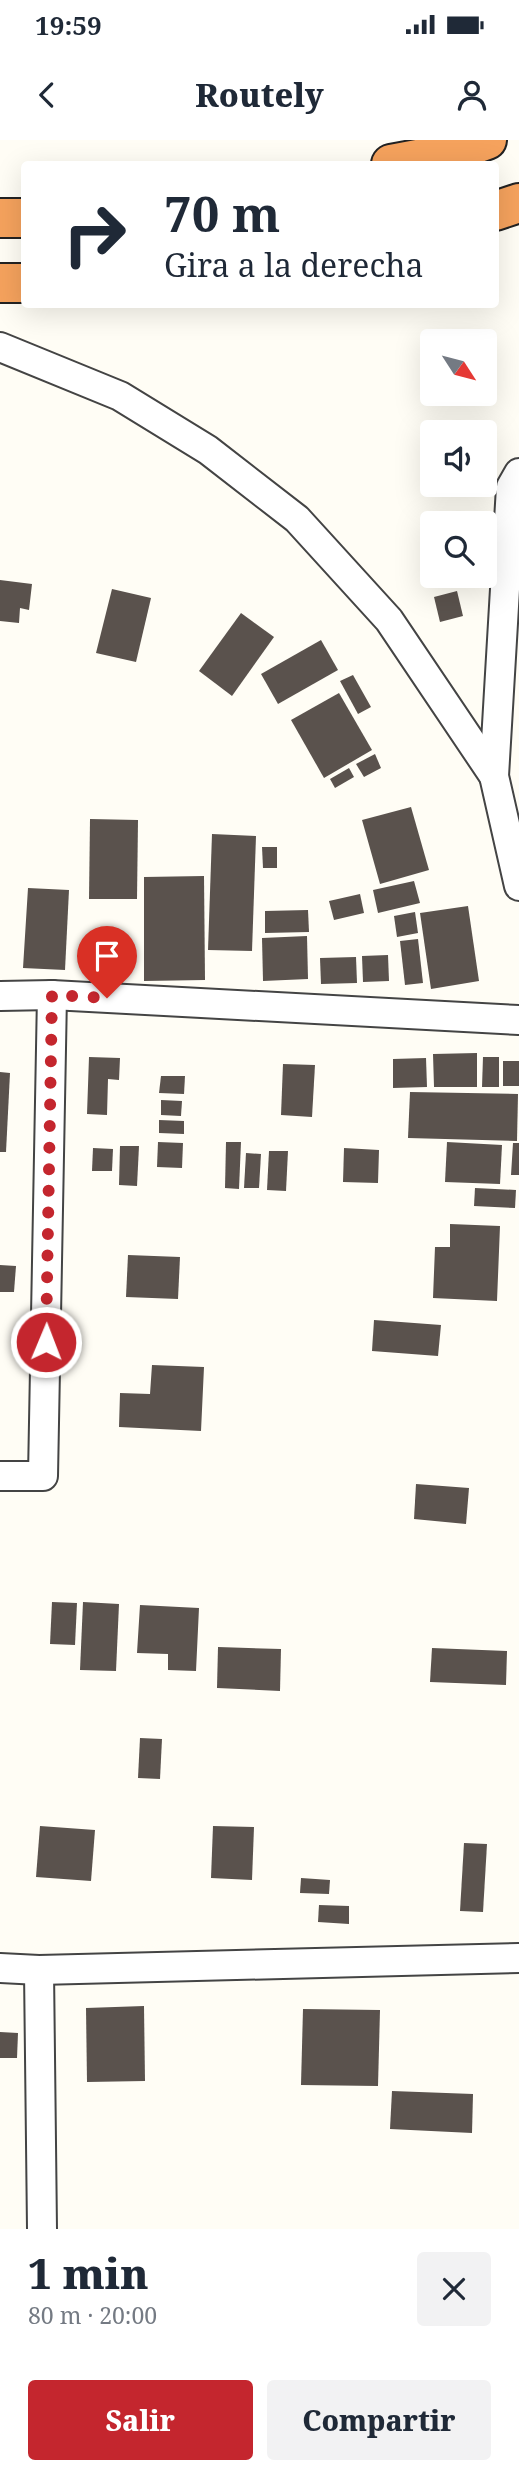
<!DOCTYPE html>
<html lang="es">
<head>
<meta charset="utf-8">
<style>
	:root { --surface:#fff; --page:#f2f2f3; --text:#1f2937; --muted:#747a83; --accent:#c4262e }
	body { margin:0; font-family:"Noto Serif",serif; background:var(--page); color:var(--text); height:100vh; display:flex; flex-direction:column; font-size:26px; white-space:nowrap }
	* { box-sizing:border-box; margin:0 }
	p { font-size:23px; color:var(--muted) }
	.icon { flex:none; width:38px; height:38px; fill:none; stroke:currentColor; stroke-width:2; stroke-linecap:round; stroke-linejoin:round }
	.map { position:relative; height:2089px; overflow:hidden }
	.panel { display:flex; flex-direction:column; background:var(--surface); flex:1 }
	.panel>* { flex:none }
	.hud { position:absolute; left:21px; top:21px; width:478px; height:147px; border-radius:7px; box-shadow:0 7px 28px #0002; background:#fff; color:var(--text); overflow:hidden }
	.needle { width:46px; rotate:126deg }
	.buttons { position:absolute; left:420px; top:189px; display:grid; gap:14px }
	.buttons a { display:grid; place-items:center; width:77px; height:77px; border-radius:7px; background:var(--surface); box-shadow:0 7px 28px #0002; font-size:35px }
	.pin { position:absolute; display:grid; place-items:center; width:60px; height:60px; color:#fff; margin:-72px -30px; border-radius:50% 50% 50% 0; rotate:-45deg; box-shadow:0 0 7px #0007 }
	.pin .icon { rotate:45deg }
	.me { position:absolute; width:77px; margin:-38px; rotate:1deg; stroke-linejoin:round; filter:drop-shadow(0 0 5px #0008) }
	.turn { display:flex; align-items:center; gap:24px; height:147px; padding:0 28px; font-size:32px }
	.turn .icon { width:91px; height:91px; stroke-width:2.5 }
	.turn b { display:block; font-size:49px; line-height:60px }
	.round { display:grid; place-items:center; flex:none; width:74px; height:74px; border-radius:7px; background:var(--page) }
	.summary { display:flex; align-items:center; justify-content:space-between; height:119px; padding:0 28px }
	h1 { font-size:42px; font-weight:800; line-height:52px }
	.button { display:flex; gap:14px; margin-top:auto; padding:14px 28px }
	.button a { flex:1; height:80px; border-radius:7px; background:var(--accent); color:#fff; font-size:28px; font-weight:800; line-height:80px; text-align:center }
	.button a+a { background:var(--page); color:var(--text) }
	.status { display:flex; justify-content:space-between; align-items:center; height:49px; padding:0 35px; background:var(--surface); direction:ltr }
	.status svg { height:19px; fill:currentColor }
	header { display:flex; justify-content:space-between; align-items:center; height:91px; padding:0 28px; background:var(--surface); font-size:32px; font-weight:800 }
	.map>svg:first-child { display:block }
</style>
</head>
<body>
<div class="status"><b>19:59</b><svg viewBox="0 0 49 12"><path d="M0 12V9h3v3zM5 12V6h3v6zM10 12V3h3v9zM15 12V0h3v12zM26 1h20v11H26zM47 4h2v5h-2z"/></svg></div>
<header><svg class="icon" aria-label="back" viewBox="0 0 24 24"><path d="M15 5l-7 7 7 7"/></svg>Routely<svg class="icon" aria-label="person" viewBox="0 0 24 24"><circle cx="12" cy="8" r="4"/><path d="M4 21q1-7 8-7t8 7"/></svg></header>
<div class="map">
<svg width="519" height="2089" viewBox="0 0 519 2089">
	<rect width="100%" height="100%" fill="#fffdf5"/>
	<g fill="#5a524d">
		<path d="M0 440 32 444 29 470 20 468 19 483 0 481Z"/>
		<path d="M112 449 151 458 136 522 96 513Z"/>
		<path d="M457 451 463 476 440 482 434 457Z"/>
		<path d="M241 473 274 497 232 556 199 531Z"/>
		<path d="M321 500 338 530 278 564 261 534Z"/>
		<path d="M353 535 371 567 358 574 340 541Z"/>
		<path d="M339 553 372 610 324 638 291 580Z"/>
		<path d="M375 614 381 628 364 637 356 624Z"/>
		<path d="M349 628 354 637 335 648 330 639Z"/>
		<path d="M411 667 429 730 380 744 362 680Z"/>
		<path d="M90 679 138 680 137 759H89Z"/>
		<path d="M212 694 256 696 252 811 208 810Z"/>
		<path d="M262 707H277V728H263Z"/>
		<path d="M204 736 205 840 144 841V737Z"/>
		<path d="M414 741 420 763 378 773 373 750Z"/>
		<path d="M28 748 69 750 65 830 23 828Z"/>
		<path d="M360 754 364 773 334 780 329 761Z"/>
		<path d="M468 766 479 841 431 849 420 773Z"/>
		<path d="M308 770 309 792 265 793V771Z"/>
		<path d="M415 772 418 793 397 797 394 776Z"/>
		<path d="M307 796 308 839 263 841 262 798Z"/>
		<path d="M418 799 423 843 405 845 400 801Z"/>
		<path d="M388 815 389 841 363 842 362 816Z"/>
		<path d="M356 817 357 843 321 844 320 818Z"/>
		<path d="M477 913V947H434L433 914Z"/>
		<path d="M89 917 120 918 119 940 108 939 107 975 87 974Z"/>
		<path d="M483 917H499V947H482Z"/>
		<path d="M426 918 427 947 393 948V919Z"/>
		<rect x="503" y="921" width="16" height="25"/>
		<path d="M283 924 315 925 312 977 281 975Z"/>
		<path d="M0 932 10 933 6 1012H0Z"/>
		<path d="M161 936H185L184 954 159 953Z"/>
		<path d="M410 952 518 954 517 1001 408 998Z"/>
		<path d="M161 960 182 961 181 976 161 975Z"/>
		<path d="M159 980 184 981V994L159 993Z"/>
		<path d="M158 1002 183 1003 182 1028 157 1027Z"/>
		<path d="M226 1002H241L239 1049 225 1048Z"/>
		<path d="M447 1002 502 1005 500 1044 445 1042Z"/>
		<path d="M513 1003H519V1035H511Z"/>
		<path d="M120 1006H139L137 1046 119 1045Z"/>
		<path d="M93 1008 113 1009 112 1031H92Z"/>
		<path d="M344 1008 379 1010 378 1043 343 1042Z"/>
		<path d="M269 1011H288L286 1051 267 1050Z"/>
		<path d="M246 1013 261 1014 259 1048H244Z"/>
		<path d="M475 1048 516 1050 515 1068 474 1066Z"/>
		<path d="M450 1084 500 1086 497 1161 433 1158 435 1107H450Z"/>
		<path d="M128 1115 180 1117 178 1159 126 1157Z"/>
		<path d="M0 1125 16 1126 14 1152H0Z"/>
		<path d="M374 1180 441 1185 438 1216 372 1211Z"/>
		<path d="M152 1225 204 1227 201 1291 119 1287 120 1253 150 1254Z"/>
		<path d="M416 1344 469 1348 466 1384 414 1379Z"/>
		<path d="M52 1462 77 1463 75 1505 50 1504Z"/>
		<path d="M83 1462 119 1464 116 1531 80 1530Z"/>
		<path d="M140 1465 199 1468 196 1531 168 1530V1514L137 1513Z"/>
		<path d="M218 1507 281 1509 280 1551 217 1548Z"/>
		<path d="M432 1508 507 1511 506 1545 430 1542Z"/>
		<path d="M140 1598 162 1599 160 1639 138 1638Z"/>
		<path d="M40 1686 95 1690 91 1741 36 1737Z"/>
		<path d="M213 1686 254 1687 252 1740 211 1738Z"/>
		<path d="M464 1703 487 1704 483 1772 460 1771Z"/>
		<path d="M301 1738 330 1740 329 1754 300 1753Z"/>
		<path d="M319 1765 349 1766V1784L318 1782Z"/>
		<path d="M144 1866 145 1941 87 1942 86 1868Z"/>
		<path d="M303 1869 380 1870 378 1946 301 1945Z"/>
		<path d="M0 1892 18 1893 17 1918H0Z"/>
		<path d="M392 1951 473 1954 472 1993 390 1989Z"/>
	</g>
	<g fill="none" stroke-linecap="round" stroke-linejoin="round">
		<defs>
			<g id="street">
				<path d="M0 207 120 256 208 310 297 379 389 480 494 636"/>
				<path d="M519 333 511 347 494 636 519 746"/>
				<path d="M0 856 52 855 519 880"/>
				<path d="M0 1336H43L52 855"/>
				<path d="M0 1828 39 1830 519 1818"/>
				<path d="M39 1830 42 2089"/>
			</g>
			<g id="highway">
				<path d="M391 24 454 12 487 0"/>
				<path d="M495 71 519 63"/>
				<path d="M0 78H24"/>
				<path d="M0 143H24"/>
			</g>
		</defs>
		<use href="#street" stroke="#444" stroke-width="32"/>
		<use href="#highway" stroke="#222" stroke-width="42"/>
		<use href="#street" stroke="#fff" stroke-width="28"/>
		<use href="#highway" stroke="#f5a25d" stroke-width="38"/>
	</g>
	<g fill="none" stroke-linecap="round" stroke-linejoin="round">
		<path stroke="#c4262e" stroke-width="12" stroke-dasharray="0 21.6" d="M46 1202 52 855 107 858"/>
	</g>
</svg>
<div class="buttons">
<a><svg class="needle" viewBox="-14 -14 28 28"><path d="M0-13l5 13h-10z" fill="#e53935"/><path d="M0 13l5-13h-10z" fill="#747a83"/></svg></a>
<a><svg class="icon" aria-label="sound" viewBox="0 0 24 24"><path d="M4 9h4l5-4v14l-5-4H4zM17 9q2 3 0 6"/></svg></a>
<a><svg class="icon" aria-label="search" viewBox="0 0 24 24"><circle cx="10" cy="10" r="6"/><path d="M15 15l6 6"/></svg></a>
</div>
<div class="pin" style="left:107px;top:858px;background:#d93025"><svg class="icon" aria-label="arrive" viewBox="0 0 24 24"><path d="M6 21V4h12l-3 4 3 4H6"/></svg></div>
<svg class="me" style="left:46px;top:1202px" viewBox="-20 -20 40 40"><circle r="17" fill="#c4262e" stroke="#fff" stroke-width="3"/><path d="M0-11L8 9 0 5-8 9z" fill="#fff"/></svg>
<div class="hud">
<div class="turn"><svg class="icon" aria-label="right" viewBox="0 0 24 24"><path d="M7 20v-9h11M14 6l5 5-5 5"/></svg><div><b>70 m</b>Gira a la derecha</div></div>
</div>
</div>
<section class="panel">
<div class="summary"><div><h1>1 min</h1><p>80 m · 20:00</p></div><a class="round"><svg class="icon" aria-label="close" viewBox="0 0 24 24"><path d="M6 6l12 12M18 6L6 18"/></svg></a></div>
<div class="button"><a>Salir</a><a>Compartir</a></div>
</section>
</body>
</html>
